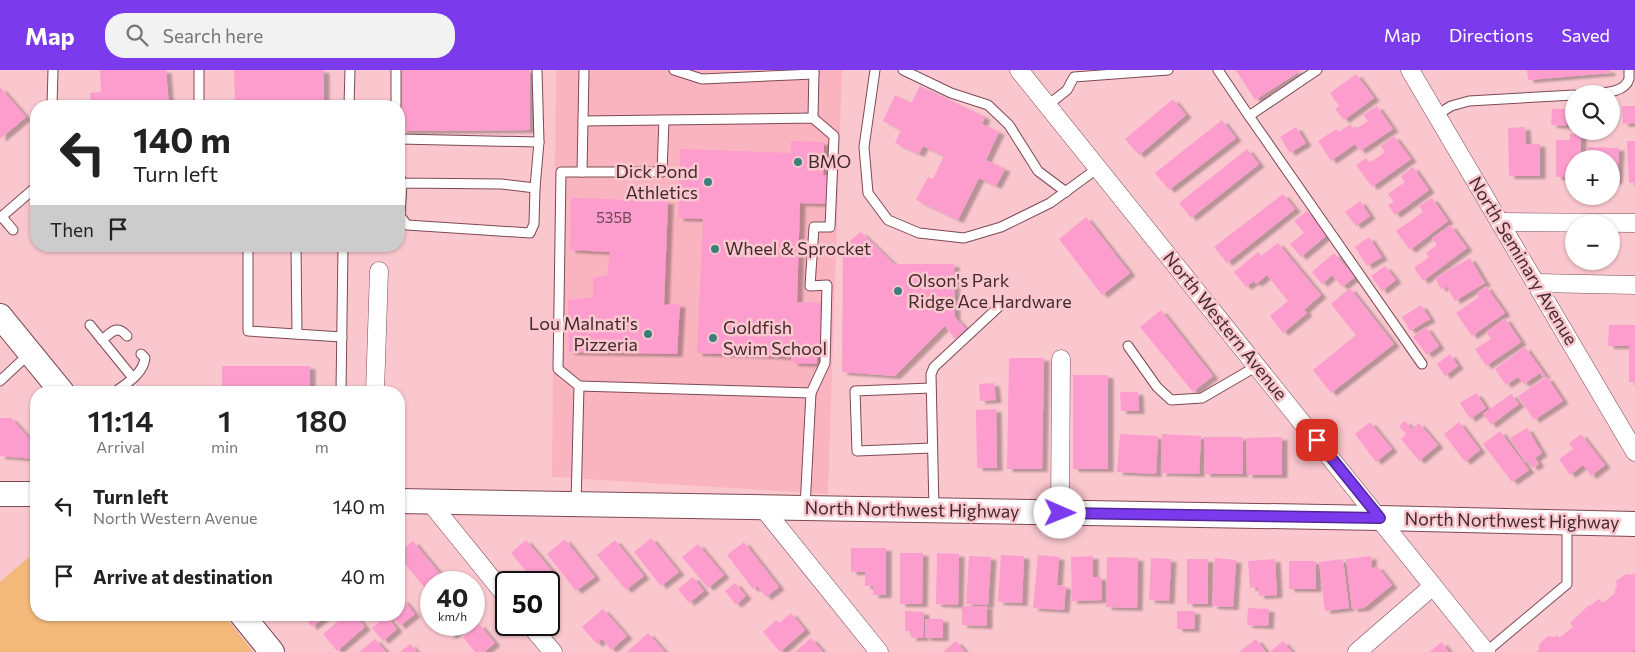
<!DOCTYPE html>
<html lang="en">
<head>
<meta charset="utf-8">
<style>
	:root { --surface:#fff; --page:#f2f2f2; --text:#222; --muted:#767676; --accent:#7c3aed }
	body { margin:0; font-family:Commissioner,sans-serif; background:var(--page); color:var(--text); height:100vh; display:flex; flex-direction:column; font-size:19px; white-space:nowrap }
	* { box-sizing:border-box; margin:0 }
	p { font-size:16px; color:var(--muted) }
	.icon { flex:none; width:28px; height:28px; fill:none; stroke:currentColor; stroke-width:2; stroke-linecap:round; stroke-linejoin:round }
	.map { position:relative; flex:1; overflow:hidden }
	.panel { position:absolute; left:30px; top:316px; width:375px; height:235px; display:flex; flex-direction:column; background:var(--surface); border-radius:20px; box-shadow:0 1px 4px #0004 }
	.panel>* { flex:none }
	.hud { position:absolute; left:30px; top:30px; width:375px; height:152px; border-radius:20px; box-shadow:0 1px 4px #0004; background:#fff; color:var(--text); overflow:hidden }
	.tools { position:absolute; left:1565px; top:15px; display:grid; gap:10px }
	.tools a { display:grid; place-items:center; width:55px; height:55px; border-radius:50%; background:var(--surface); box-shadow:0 1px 4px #0004; font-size:25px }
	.speed { position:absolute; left:420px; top:501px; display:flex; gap:10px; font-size:25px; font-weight:700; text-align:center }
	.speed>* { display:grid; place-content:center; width:65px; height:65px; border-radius:50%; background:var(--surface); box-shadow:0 1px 4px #0004; line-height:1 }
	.speed small { font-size:12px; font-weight:400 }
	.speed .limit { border:2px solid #111; border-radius:8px; background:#fff; color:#111 }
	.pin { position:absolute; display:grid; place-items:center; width:42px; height:42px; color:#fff; margin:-21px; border-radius:10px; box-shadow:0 2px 8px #0006 }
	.me { position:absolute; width:55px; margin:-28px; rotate:91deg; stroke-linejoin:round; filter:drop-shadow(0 0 4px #0008) }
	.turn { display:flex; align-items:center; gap:18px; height:105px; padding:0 20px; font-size:22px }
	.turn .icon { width:65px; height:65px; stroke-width:2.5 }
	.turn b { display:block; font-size:35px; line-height:42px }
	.then { display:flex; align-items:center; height:48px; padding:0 20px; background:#0003; gap:10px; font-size:19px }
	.eta { display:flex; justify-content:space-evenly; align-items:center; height:85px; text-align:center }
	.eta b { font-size:30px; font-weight:600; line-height:35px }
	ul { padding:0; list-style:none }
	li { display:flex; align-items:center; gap:15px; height:70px; padding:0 20px }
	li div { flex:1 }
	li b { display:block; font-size:19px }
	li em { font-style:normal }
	header { display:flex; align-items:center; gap:30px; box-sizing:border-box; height:70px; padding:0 25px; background:var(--accent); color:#fff }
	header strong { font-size:24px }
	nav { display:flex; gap:28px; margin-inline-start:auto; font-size:18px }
	.search { width:350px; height:45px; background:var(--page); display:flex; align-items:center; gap:12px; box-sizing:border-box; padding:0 18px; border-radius:20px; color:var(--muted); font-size:19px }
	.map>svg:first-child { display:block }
</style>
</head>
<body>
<header>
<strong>Map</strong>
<div class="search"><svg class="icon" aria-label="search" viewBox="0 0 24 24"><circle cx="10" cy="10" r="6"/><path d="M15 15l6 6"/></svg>Search here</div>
<nav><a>Map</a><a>Directions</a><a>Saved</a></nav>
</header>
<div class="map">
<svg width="1635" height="582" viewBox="0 0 1635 582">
	<defs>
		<filter id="shadow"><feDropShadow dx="5.5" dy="3" stdDeviation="1" flood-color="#0004"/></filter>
	</defs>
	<rect width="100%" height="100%" fill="#fac7ce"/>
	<path fill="#fab4bf" d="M556 0H842L828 424 552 407Z"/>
	<path fill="#f2b97a" d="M36 481V545H224L253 582H0V512Z"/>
	<g fill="#fc9dcd" filter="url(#shadow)">
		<path d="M100 0H166L169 36H91L90 23 101 22Z"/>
		<path d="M234 0H324V31L280 32V36H235Z"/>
		<path d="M401 0H530V60L401 61Z"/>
		<path d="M1236 0H1302L1255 30Z"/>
		<path d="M1527 0H1610V3L1528 10Z"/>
		<path d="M1356 4 1374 28 1344 50 1335 39 1339 36 1330 23Z"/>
		<path d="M920 16 985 47 982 54 999 62 986 90 1005 99 996 116 979 108 958 150 916 130 928 107 933 109 944 86 923 76 919 84 895 73 901 60 883 51 895 25 911 33Z"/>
		<path d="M0 17 26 47 0 69Z"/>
		<path d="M1173 29 1186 45 1139 85 1125 69Z"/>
		<path d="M1377 36 1393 59 1360 81 1355 74 1331 91 1318 71 1336 59 1339 62 1350 54 1354 60 1368 51 1363 45Z"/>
		<path d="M1622 36H1635V53L1623 54Z"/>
		<path d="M1552 39H1567L1566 56 1551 55Z"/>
		<path d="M1222 50 1236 68 1169 120 1155 103Z"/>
		<path d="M1296 57 1306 73 1290 83 1280 67Z"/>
		<path d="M1525 57 1526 74H1540V106H1509L1508 58Z"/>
		<path d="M1570 64H1581V89H1574V107H1556V70H1570Z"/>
		<path d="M1394 66 1411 89 1372 117 1356 95 1366 88 1370 93 1385 82 1381 76Z"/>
		<path d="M791 71 824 72 823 105H828L827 134 800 133 797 232 825 233 824 279H817V294L793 293 791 287 697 283 703 149 678 148 680 79 791 83Z"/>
		<path d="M1627 71H1635V112L1629 113Z"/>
		<path d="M1587 77 1619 78 1617 111H1611V89H1586Z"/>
		<path d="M1247 79 1259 94 1191 148 1179 133Z"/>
		<path d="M1413 97 1429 120 1395 145 1388 135 1394 132 1388 124 1405 112 1401 106Z"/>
		<path d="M1283 124 1295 139 1227 193 1214 177Z"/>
		<path d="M571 128 668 131 664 235 680 234 677 284 569 282 568 230 593 227V207L607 206 610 182 570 180Z"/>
		<path d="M1432 128 1448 151 1410 180 1396 161 1423 142 1419 136Z"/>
		<path d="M1360 131 1370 146 1356 156 1345 142Z"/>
		<path d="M1307 141 1327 165 1301 187 1290 174 1304 163 1294 151Z"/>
		<path d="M1086 147 1130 203 1102 225 1059 169Z"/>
		<path d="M1450 155 1467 178 1423 211 1414 198 1429 187 1426 183 1437 175 1432 168Z"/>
		<path d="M861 162 894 194H954L955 247 966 259 955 269 945 256 895 306 842 302 843 176Z"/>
		<path d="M1369 167 1382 187 1367 196 1355 177Z"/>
		<path d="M1278 173 1321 225 1304 240 1307 243 1283 263 1270 246 1288 231 1267 205 1256 214 1254 211 1246 217 1234 202 1258 182 1261 186Z"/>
		<path d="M1334 183 1355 207 1342 217 1332 205 1322 214 1312 202Z"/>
		<path d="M1470 188 1485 213 1455 231 1446 216 1441 219 1435 208Z"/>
		<path d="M1385 196 1396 210 1382 221 1371 206Z"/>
		<path d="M1486 216 1505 243 1472 266 1456 243 1479 227 1477 223Z"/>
		<path d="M1350 218 1394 274 1331 323 1313 300 1356 265 1331 234Z"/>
		<path d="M1421 235 1430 249 1410 261 1402 247Z"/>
		<path d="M1161 240 1213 306 1193 322 1140 257Z"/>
		<path d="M1505 248 1521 272 1486 296 1475 279 1491 269 1486 262Z"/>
		<path d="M1609 255H1635V312H1629V276H1608Z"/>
		<path d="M1426 257 1439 276 1427 285 1413 267Z"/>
		<path d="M1525 277 1545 305 1543 307 1540 303 1524 314 1518 307 1506 315 1495 299Z"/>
		<path d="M1450 284 1458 296 1445 306 1437 294Z"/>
		<path d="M1009 288H1044L1042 399H1007Z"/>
		<rect x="222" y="296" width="88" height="26"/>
		<rect x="1073" y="305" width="35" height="94"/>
		<path d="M1547 307 1563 331 1534 350 1518 326Z"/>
		<path d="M994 313 996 330 980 331 979 314Z"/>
		<path d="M1120 322H1138L1139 341H1121Z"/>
		<path d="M1476 323 1486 338 1470 349 1460 333Z"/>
		<path d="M1511 324 1519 334 1491 355 1483 344Z"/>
		<path d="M996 339 997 398H977L976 340Z"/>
		<path d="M0 348H11L36 376V389L0 386Z"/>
		<path d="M1405 351 1412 359 1419 353 1438 375 1419 391 1401 369 1406 364 1399 356Z"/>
		<path d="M1370 352 1392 379 1376 392 1355 364Z"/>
		<path d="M1459 352 1480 380 1465 392 1444 364Z"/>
		<path d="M1527 358 1542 383 1535 388 1539 394 1532 398 1528 390 1525 392 1510 368Z"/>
		<path d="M1500 361 1529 400 1512 412 1483 374Z"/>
		<path d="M1120 364 1158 366 1156 404 1117 402Z"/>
		<path d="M1162 364 1201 366 1199 404 1161 403Z"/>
		<path d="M1581 364 1605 395 1591 406 1583 395 1570 405 1559 389 1573 379 1569 373Z"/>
		<path d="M1204 367H1243V404H1205Z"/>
		<path d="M1282 367V405H1247L1246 368Z"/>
		<path d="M651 468 679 502 661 516 634 482Z"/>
		<path d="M565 469 595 507 576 521 547 484Z"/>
		<path d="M526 470 552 501 538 512H535L511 483Z"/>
		<path d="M615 470 644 506 626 520 597 485Z"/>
		<path d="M413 471 441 505 425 518 399 487V482Z"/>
		<path d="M744 472 779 517 766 527 757 516 753 519 727 485Z"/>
		<path d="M698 474 724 505 708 518 682 487Z"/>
		<path d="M851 478H886V525H873V516H865V502H851Z"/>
		<path d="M900 483H923L922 534H900Z"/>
		<path d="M937 483 959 484 958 535 936 534Z"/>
		<path d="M1001 485 1024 486 1022 533 998 532Z"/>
		<path d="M1038 485 1059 487 1057 515 1066 516 1064 540 1033 538Z"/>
		<path d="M969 486 991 487 988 535 966 534Z"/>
		<path d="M1093 486V507H1101L1102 530 1072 531 1071 487Z"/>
		<path d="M1371 486 1372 499 1377 496 1392 515 1364 538 1352 539 1346 489Z"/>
		<path d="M1107 487 1138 488 1137 538 1106 537Z"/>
		<path d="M1151 488 1171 489 1169 531 1149 530Z"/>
		<path d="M1215 488 1236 490 1233 537 1212 536Z"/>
		<rect x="1187" y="489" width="21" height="45"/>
		<path d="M1275 489 1277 525 1259 526 1258 517 1250 518 1248 491Z"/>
		<path d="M1343 489 1349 538 1325 541 1319 492Z"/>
		<rect x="1289" y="491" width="27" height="28"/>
		<path d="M1635 503V580L1632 582H1536L1539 580V574L1548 566 1555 567 1557 565 1559 568 1573 557 1570 553 1589 535 1590 536 1599 529 1603 533 1616 522 1614 520 1617 517 1616 511 1626 504 1632 505Z"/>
		<path d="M693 507 704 521 689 533 678 519Z"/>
		<path d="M735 513 746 526 736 535 725 521Z"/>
		<path d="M403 529 415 544 400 556 391 545H399V533Z"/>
		<path d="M962 536H987V556L962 555Z"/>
		<path d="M1248 538 1269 539 1268 556 1247 555Z"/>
		<path d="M603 539 627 566 611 580 602 569 597 574 582 557Z"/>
		<path d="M905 541 924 542 923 568H911V561H905Z"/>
		<path d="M1177 541H1195L1194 559H1177Z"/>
		<path d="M791 543 805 560 780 582 763 562 776 550 779 553Z"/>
		<path d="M303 545H327L312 557Z"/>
		<path d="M345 545H355L365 557 337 581 323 564Z"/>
		<path d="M387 546 397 559 383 571 372 558Z"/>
		<rect x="925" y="549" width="18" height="19"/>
		<path d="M479 554 495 573 484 582H475L463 567Z"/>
		<path d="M441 555H464L451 566Z"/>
		<path d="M648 563 665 582H627Z"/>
		<path d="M811 568 823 582H795Z"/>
		<path d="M375 569 386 582H359Z"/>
		<path d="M1256 569 1266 582H1239Z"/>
		<path d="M956 571 965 582H943Z"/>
		<path d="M1283 571 1292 582H1272L1271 581Z"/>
		<path d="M1442 572 1449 582H1429Z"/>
		<path d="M410 574 417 582H400Z"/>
	</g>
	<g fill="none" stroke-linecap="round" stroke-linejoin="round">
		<defs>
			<g id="lane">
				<path d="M199 0V36"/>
				<path d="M396 0V36"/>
				<path d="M674 0 702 9 814 4"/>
				<path d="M875 0 864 77 868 123 888 150 919 163 964 168 1001 157 1050 133 1098 98"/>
				<path d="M903 0 951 23 988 35 1009 55 1038 101 1066 122"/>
				<path d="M1218 0 1249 46 1422 294"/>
				<path d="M1590 24C1602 23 1625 23 1629 9 1629 6 1629 3 1629 0"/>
				<path d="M1048 35 1067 20 1074 7 1168 0"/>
				<path d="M52 36 53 0"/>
				<path d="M349 36 350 0"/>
				<path d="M1437 45 1451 36 1469 31 1574 25"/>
				<path d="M1249 46 1317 0"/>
				<path d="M813 48 814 0"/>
				<path d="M583 51 813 48 834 66 830 157H814L810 216 827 215 825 293 811 323"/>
				<path d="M399 69 539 72"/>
				<path d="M582 102H662L664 50"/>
				<path d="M399 105 402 113 400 146 407 155 530 163 534 154 535 118 501 114 402 113"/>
				<path d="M535 118 539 72 537 0"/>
				<path d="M2 147 13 160"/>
				<path d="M0 148 36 117"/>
				<path d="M248 176V261L342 267"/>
				<path d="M296 176 297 264"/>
				<path d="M90 255 133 308"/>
				<path d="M102 270C112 262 117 254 127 266"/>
				<path d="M1128 276 1157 317 1171 330 1202 328 1257 296"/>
				<path d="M0 311 30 283"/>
				<path d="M579 316 811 323 805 438"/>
				<path d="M931 318 855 321 857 381 932 378"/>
				<path d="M115 322C127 313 143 304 145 288L141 284"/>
				<path d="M341 322 343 176"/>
				<path d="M576 434 579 316 558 299 561 102H582L584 0"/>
				<path d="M934 440 931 304 934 297 1004 232"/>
				<path d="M1486 582 1567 514V453"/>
			</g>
			<g id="street">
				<path d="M1019 0 1486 582"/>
				<path d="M1410 0 1635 382"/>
				<path d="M1500 152 1635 153"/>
				<path d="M1537 213 1635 215"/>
				<path d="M375 322 379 201"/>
				<path d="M429 431 506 526"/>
				<path d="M763 438 879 582"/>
				<path d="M1060 443 1061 289"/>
				<path d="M530 555 553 582"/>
				<path d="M1357 582 1433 516"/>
			</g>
			<g id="secondary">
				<path d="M0 246 62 322"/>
				<path d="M0 424H36"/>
				<path d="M399 431 1380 448 1635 454"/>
				<path d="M242 545 272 582"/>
			</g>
		</defs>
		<use href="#lane" stroke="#7e4953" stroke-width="11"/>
		<use href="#street" stroke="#7e4953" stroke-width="19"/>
		<use href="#secondary" stroke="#7e4953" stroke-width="26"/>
		<use href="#lane" stroke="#fff" stroke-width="9"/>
		<use href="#street" stroke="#fff" stroke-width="18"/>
		<use href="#secondary" stroke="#fff" stroke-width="24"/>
	</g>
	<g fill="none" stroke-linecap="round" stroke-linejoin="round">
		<defs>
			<path id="route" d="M1060 443 1380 448 1317 370"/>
		</defs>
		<use href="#route" stroke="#51269a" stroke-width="12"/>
		<use href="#route" stroke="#7c3aed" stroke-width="9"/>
	</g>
	<g fill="#39807b" stroke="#fac7ce" stroke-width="2">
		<circle cx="798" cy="92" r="5"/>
		<circle cx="708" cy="112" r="5"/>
		<circle cx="715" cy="179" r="5"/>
		<circle cx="898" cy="221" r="5"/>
		<circle cx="648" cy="264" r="5"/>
		<circle cx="713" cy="268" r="5"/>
	</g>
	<g text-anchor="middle" stroke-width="5" stroke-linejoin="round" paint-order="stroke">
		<g font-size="15" fill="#704756">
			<text x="614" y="153">535B</text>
		</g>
		<g font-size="18" fill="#422a2e" stroke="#fac7ce" text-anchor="start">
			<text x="808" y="98">BMO</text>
			<text x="698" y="108" text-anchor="end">Dick Pond<tspan x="698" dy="21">Athletics</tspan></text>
			<text x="725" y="185">Wheel &amp; Sprocket</text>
			<text x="908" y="217">Olson's Park<tspan x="908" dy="21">Ridge Ace Hardware</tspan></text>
			<text x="638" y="260" text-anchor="end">Lou Malnati's<tspan x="638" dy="21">Pizzeria</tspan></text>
			<text x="723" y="264">Goldfish<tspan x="723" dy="21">Swim School</tspan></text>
		</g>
		<g font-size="18" fill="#422a2e" stroke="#fac7ce">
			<text transform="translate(1523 191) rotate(59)" y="6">North Seminary Avenue</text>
			<text transform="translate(1225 256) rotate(51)" y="6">North Western Avenue</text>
			<text transform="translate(912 440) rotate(1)" y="6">North Northwest Highway</text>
			<text transform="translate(1512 451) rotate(1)" y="6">North Northwest Highway</text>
		</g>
	</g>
</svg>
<div class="tools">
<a><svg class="icon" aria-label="search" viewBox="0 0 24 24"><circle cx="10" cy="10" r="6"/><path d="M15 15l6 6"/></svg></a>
<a>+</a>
<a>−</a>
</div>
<div class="speed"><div>40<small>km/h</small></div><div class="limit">50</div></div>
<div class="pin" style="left:1317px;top:370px;background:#d93025"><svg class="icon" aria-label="arrive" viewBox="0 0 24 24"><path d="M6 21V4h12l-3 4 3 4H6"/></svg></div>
<svg class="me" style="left:1060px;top:443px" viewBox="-20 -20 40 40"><circle r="19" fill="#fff"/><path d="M0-13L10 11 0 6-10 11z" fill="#7c3aed"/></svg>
<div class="hud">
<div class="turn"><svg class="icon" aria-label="left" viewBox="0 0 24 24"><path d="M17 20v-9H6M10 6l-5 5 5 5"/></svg><div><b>140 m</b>Turn left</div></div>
<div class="then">Then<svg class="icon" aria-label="arrive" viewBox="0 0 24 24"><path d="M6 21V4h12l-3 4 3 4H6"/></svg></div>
</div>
<section class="panel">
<div class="eta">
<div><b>11:14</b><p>Arrival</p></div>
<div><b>1</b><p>min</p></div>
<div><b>180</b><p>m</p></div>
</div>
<ul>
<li><svg class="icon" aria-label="left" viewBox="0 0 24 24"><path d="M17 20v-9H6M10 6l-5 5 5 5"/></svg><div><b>Turn left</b><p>North Western Avenue</p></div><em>140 m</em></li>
<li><svg class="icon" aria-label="arrive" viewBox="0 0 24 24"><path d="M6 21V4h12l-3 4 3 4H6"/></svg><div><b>Arrive at destination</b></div><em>40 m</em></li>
</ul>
</section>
</div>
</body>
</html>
